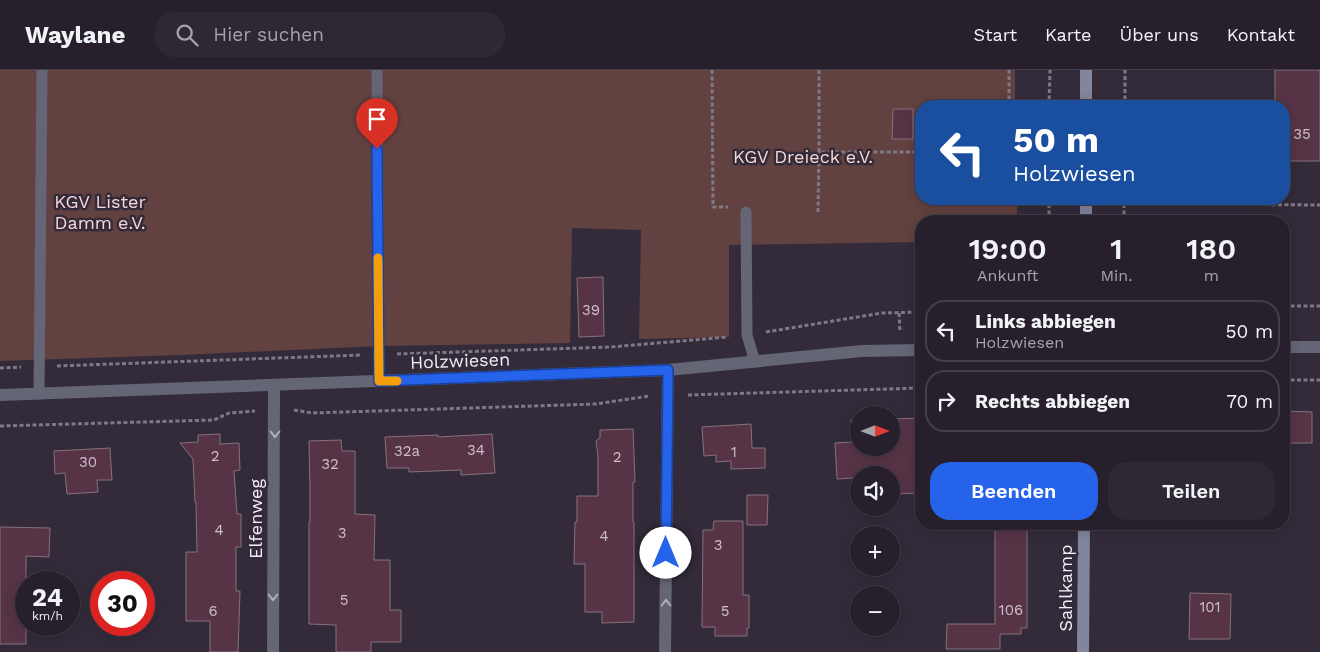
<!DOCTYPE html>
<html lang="de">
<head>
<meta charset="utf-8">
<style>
	:root { --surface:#27202c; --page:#2f2834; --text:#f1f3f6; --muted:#a4a3a9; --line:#433e48; --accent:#2563eb }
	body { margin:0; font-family:"Work Sans",sans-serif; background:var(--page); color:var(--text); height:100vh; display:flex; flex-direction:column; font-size:19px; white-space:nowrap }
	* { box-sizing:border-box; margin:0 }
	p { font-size:16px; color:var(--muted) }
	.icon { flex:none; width:28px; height:28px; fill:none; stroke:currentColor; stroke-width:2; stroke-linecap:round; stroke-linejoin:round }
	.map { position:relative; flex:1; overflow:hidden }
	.drawer { position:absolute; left:915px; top:145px; width:375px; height:315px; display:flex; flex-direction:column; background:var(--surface); border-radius:20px; box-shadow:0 2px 12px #0003,0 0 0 1px var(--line) }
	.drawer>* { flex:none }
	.guide { position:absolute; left:915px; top:30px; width:375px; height:105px; border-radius:20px; box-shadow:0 2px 12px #0003,0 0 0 1px var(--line); background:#1a4fa0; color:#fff; overflow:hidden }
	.needle { width:32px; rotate:90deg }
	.fabs { position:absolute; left:850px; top:336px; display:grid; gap:10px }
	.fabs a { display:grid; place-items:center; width:50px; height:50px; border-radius:50%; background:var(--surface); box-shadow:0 2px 12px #0003,0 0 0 1px var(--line); font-size:25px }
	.speed { position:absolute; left:15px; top:501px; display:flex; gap:10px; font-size:25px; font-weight:700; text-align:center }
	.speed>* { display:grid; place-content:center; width:65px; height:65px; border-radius:50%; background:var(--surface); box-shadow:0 2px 12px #0003,0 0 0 1px var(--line); line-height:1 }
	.speed small { font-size:12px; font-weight:400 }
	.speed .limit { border:8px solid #d22; background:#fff; color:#111 }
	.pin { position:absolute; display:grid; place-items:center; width:42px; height:42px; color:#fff; margin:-51px -21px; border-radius:50% 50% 50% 0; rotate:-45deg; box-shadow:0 0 5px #0007 }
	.pin .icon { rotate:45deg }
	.me { position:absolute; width:55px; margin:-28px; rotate:0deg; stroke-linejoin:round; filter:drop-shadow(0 0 4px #0008) }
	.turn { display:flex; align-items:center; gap:18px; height:105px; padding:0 15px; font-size:22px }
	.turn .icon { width:65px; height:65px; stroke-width:2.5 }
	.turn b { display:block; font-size:35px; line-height:42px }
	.eta { display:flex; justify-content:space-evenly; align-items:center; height:85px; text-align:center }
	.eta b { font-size:30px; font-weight:600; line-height:35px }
	.button { display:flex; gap:10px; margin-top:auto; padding:10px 15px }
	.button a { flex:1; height:58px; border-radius:20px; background:var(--accent); color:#fff; font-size:20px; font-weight:600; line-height:58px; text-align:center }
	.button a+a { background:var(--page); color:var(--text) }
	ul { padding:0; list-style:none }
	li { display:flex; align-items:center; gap:15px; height:62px; margin:0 10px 8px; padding:0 5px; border:2px solid var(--line); border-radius:20px }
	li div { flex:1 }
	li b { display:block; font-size:19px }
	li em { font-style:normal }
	header { display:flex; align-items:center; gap:30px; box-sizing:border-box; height:70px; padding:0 25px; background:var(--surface); border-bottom:1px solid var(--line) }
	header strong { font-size:24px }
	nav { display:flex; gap:28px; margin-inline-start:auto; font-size:18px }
	.search { width:350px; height:45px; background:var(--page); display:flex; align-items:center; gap:12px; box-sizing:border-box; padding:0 18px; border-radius:20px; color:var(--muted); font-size:19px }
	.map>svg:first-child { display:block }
</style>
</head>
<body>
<header>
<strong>Waylane</strong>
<div class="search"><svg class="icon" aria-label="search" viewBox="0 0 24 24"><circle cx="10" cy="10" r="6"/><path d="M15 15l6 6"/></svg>Hier suchen</div>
<nav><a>Start</a><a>Karte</a><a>Über uns</a><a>Kontakt</a></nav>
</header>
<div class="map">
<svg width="1320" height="582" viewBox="0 0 1320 582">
	<rect width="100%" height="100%" fill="#342b3a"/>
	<path fill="#624241" d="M0 0H1015V36H921V129H1017V151H921V172L729 175V267L639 269 641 160 572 158 570 273 379 276 180 285 0 291Z"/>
	<g fill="#563446" stroke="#85727b">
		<path d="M1275 0H1320V91H1284V36H1275Z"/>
		<path d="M893 39H913V69H892Z"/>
		<path d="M603 207 604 266 579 267 577 208Z"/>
		<path d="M1284 341 1312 342V373H1284Z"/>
		<path d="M921 348V423L891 424V405H859V425L853 426V408L837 409 835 373 852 372 851 350H859V378H891V349Z"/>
		<path d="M751 354 752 378H765V398L731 399V391L716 392V385L704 386 702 357Z"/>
		<path d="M633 359 635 412H633V452H634V552L602 553V542H585V494H574L575 452H577V426H598V386L596 371 600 368V360Z"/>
		<path d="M220 364V374L239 373 240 400 234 401 237 444H241V477H236V521H240L238 582H210V551H186V482H197L196 432H195L193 389 180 373 198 372V365Z"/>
		<path d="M492 364 495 403 461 405V400L409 402V398H387L385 367 438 365V367Z"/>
		<path d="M341 370 342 381H355V444L375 445 374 490H390V540H401V572H371V582H336V555L309 554V452H310V421L309 371Z"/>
		<path d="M110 378 112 410H97L98 422 67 424 65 403 55 404 54 381Z"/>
		<path d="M747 425H768L767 455H747Z"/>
		<path d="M714 451H743V525H749V558H747V566H715V557H702L703 460H713Z"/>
		<path d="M995 454H1027V558H1021V564H1000V579H946L947 554H995Z"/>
		<path d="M0 457 50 458 49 487 26 486V574H0Z"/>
		<path d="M1190 523 1231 524 1230 569H1189Z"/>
	</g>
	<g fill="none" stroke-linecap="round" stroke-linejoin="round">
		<g stroke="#807885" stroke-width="3" stroke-dasharray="4 2.5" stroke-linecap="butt">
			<path d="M712 0 713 137H728"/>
			<path d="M819 0V82H921"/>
			<path d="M1009 36V0"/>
			<path d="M1049 36 1050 0"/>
			<path d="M1125 36V0"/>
			<path d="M1155 129 1177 134 1320 135"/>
			<path d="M818 142 819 82"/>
			<path d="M1049 151V129"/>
			<path d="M1124 151V129"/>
			<path d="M1284 236H1320"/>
			<path d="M899 243 900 262"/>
			<path d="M766 262 882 243 921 242"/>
			<path d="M397 284 611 277 728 267"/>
			<path d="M57 296 361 285"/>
			<path d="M0 298 21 297"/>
			<path d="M1284 310H1320"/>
			<path d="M688 325 921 318"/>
			<path d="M294 340 312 343 596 334 649 326"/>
			<path d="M0 356 214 350 229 343 255 341"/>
		</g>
		<g stroke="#646676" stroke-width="11">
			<path d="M377 0 379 311"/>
			<path d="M746 142 747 265 755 292"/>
			<path d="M39 324 42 0"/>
		</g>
		<g stroke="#646676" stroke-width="12">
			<path d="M1284 277H1320"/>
			<path d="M0 325 668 300 862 281 921 280"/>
			<path d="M273 582 274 316"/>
			<path d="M665 582 668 300"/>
		</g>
		<g stroke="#81859e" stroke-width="12">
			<path d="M1086 36V0"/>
			<path d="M1086 151V129"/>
			<path d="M1083 582 1084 454"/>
		</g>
	</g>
	<defs><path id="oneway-chevron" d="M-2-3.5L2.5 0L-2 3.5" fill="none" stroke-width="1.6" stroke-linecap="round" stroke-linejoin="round" transform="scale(1.25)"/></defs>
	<g stroke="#b3b0bd">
		<use href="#oneway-chevron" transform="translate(275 364) rotate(90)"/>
		<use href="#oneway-chevron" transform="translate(273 527) rotate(90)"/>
		<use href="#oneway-chevron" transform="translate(666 533) rotate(-90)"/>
	</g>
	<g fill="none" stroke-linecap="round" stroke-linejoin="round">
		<defs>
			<path id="route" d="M377 79 379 311 668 300 666 483"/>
		</defs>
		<use href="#route" stroke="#184099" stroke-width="12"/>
		<use href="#route" stroke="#2563eb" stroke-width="9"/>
		<path stroke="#f59e0b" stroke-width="9" d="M378 188 379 311H397"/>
	</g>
	<g text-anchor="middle" stroke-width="5" stroke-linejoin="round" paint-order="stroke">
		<g font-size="15" fill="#ccbfcb">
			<text x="1302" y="69">35</text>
			<text x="591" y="245">39</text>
			<text x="476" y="385">34</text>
			<text x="407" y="386">32a</text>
			<text x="734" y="387">1</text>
			<text x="215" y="391">2</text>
			<text x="617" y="392">2</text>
			<text x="88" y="397">30</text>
			<text x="330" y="399">32</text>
			<text x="219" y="465">4</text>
			<text x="342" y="468">3</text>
			<text x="604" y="471">4</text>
			<text x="718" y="480">3</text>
			<text x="344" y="535">5</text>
			<text x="1210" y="542">101</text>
			<text x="1011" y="545">106</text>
			<text x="213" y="546">6</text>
			<text x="725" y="546">5</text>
		</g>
		<g font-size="18" fill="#f6d7d6" stroke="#342b3a">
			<text x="803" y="93">KGV Dreieck e.V.</text>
			<text x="100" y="138">KGV Lister<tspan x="100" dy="21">Damm e.V.</tspan></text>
		</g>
		<g font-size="18" fill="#f3edf7" stroke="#342b3a">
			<text transform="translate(460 291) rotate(-2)" y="6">Holzwiesen</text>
			<text transform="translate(256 449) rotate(-90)" y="6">Elfenweg</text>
			<text transform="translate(1066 518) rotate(-90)" y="6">Sahlkamp</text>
		</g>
	</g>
</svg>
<div class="fabs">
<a><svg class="needle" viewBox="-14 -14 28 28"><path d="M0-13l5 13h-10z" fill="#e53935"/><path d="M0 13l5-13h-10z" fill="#a4a3a9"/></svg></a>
<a><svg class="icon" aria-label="sound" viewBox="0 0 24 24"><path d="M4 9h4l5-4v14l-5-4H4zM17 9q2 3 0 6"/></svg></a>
<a>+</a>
<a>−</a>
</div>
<div class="speed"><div>24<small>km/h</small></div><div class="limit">30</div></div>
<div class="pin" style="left:377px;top:79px;background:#d93025"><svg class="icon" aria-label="arrive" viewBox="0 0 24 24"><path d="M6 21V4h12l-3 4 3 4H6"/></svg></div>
<svg class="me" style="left:666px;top:483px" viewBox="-20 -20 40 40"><circle r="19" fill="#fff"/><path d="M0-13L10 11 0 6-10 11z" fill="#2563eb"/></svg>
<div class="guide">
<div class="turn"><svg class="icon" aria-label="left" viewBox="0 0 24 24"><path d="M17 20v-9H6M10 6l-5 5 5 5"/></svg><div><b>50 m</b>Holzwiesen</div></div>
</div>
<section class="drawer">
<div class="eta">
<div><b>19:00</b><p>Ankunft</p></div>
<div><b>1</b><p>Min.</p></div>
<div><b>180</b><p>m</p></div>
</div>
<ul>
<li><svg class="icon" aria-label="left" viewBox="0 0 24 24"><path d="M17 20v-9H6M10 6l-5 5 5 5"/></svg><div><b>Links abbiegen</b><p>Holzwiesen</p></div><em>50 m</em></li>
<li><svg class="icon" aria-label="right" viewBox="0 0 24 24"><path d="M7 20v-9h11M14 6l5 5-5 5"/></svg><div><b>Rechts abbiegen</b></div><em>70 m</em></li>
</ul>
<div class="button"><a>Beenden</a><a>Teilen</a></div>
</section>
</div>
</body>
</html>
